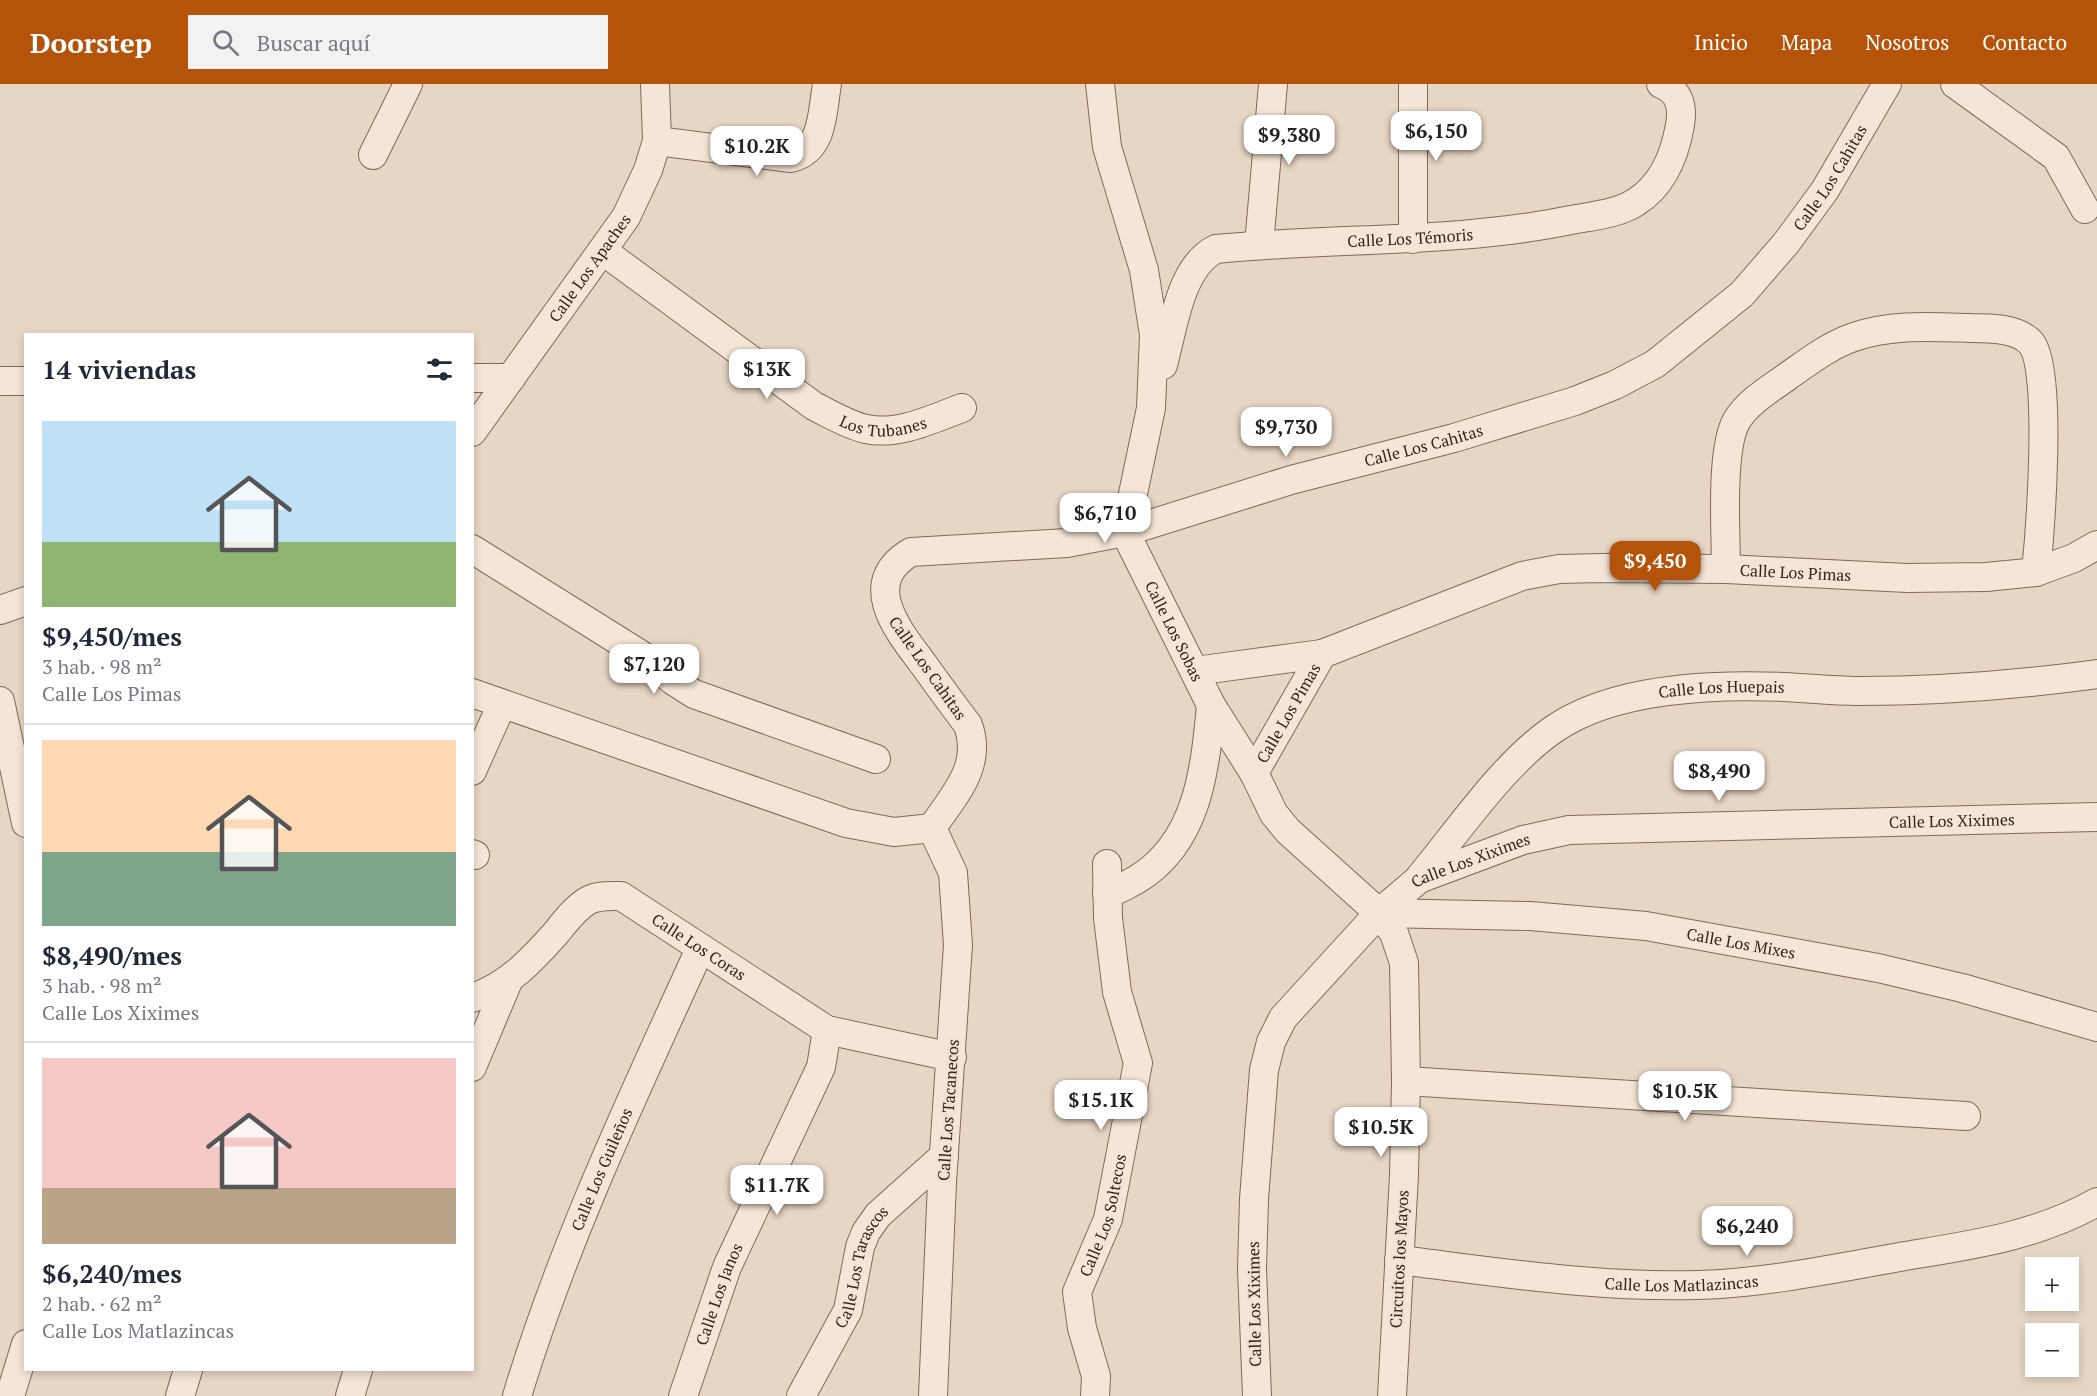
<!DOCTYPE html>
<html lang="es">
<meta charset="utf-8">
<style>
:root{--surface:#fff;--page:#f2f2f3;--text:#1f2937;--muted:#747a83;--line:#e0e1e3;--accent:#b45309}
body{margin:0;font-family:"PT Serif",serif;background:var(--page);color:var(--text);height:100vh;display:flex;flex-direction:column;font-size:22px;white-space:nowrap}
*{box-sizing:border-box;margin:0}
p{font-size:20px;color:var(--muted)}
.icon{flex:none;width:33px;height:33px;fill:none;stroke:currentColor;stroke-width:2;stroke-linecap:round;stroke-linejoin:round}
.map{position:relative;flex:1;overflow:hidden}
.panel{position:absolute;left:24px;top:249px;width:450px;height:1038px;display:flex;flex-direction:column;background:var(--surface);border-radius:0px;box-shadow:0 3px 9px #0003}
.panel>*{flex:none}
.tools{position:absolute;left:2025px;top:1173px;display:grid;gap:12px}
.tools a{display:grid;place-items:center;width:54px;height:54px;border-radius:0px;background:var(--surface);box-shadow:0 3px 9px #0003;font-size:30px}
.price{position:absolute;translate:-50% -51px;padding:0 14px;border-radius:12px;background:#fff;color:#222;font-size:20px;line-height:39px;filter:drop-shadow(0 2px 3px #0008)}
.price::after{content:'';position:absolute;left:50%;top:36px;width:18px;height:14px;margin-left:-9px;background:inherit;clip-path:polygon(0 0,100% 0,50% 100%)}
.price.selected{background:var(--accent);color:#fff}
ul{padding:0;list-style:none}
li{display:grid;align-content:center;gap:12px;height:318px;padding:0 18px}
li+li{border-top:2px solid var(--line)}
li span{display:grid;place-items:center;height:186px;border-radius:0px;color:#555}
li>.icon{margin-inline-start:auto}
span .icon{width:108px;height:108px;fill:#fffc;stroke-width:1}
li b{font-size:26px}
h2{display:flex;justify-content:space-between;align-items:center;height:72px;padding:0 18px;font-size:26px}
header{display:flex;align-items:center;gap:36px;box-sizing:border-box;height:84px;padding:0 30px;background:var(--accent);color:#fff}
header strong{font-size:28px}
nav{display:flex;gap:33px;margin-inline-start:auto;font-size:21px}
.search{width:420px;height:54px;background:var(--page);display:flex;align-items:center;gap:15px;box-sizing:border-box;padding:0 21px;border-radius:0px;color:var(--muted);font-size:22px}
.map>svg:first-child{display:block}
.lines{fill:none;stroke-linecap:round;stroke-linejoin:round}
.minor-casing{stroke:#80695c;stroke-width:30}
.minor{stroke:#f4e5d6;stroke-width:28}
.labels{text-anchor:middle;dominant-baseline:central;stroke-width:5;stroke-linejoin:round;paint-order:stroke}
.street-label{font-size:16px;fill:#32241f;stroke:#f0e2d2}
</style>
<header>
<strong>Doorstep</strong>
<div class="search"><svg class="icon" aria-label="search" viewBox="0 0 24 24"><circle cx="10" cy="10" r="6"/><path d="M15 15l6 6"/></svg>Buscar aquí</div>
<nav><a>Inicio</a><a>Mapa</a><a>Nosotros</a><a>Contacto</a></nav>
</header>
<div class="map">
<svg width="2097" height="1312" viewBox="0 0 2097 1312">
<rect width="100%" height="100%" fill="#e8d6c4"/>
<g class="lines">
<defs>
<g id="minor">
<path id="s1" d="M1100,0L1107,63L1144,186L1154,251L1151,324L1125,448L1211,621L1254,689L1274,730L1288,747L1379,829L1394,849L1404,879L1406,997L1404,1091L1392,1312"/>
<path d="M1413,0V155"/>
<path d="M1955,0L2056,73L2085,125"/>
<path d="M657,57L791,74C824,66 822,28 827,0"/>
<path d="M373,71L408,0"/>
<path d="M1259,161L1273,0"/>
<path id="s2" d="M603,167L814,322C830,330 848,341 866,345C898,352 932,335 962,324"/>
<path id="s3" d="M1163,281C1173,245 1180,182 1216,165C1334,153 1454,160 1571,136C1592,132 1618,130 1636,118C1663,101 1675,70 1680,41C1683,23 1680,7 1661,0"/>
<path d="M472,294H511"/>
<path d="M0,297H26"/>
<path id="s4" d="M472,348L626,133L648,86L657,57L655,0"/>
<path d="M472,465L651,577L672,596L694,610L876,675"/>
<path d="M1726,485C1726,450 1720,364 1737,336C1749,317 1770,305 1788,292C1808,278 1830,261 1854,253C1892,240 1932,243 1971,244C1989,244 2018,244 2031,259C2053,285 2040,449 2036,488"/>
<path d="M0,526L26,517"/>
<path d="M1195,587L1322,570"/>
<path id="s5" d="M472,609L846,739L894,748L932,744C954,711 983,682 968,641C953,621 938,601 924,581C899,548 858,499 911,468L1067,459L1125,448L1291,396L1454,354L1575,317L1615,301L1655,280L1742,210L1787,158L1825,106L1887,0"/>
<path d="M0,617L26,739"/>
<path d="M472,687L502,620"/>
<path id="s6" d="M1254,689L1322,570L1522,492L1559,485L1602,484L1726,485L1907,494L1986,493L2036,488L2074,474L2097,461"/>
<path d="M932,744L953,789L958,861L942,1098L933,1312"/>
<path d="M472,770L475,771"/>
<path id="s7" d="M1420,793C1459,746 1504,679 1554,645C1614,604 1713,600 1784,603C1808,604 1832,607 1857,607C1937,607 2017,601 2097,590"/>
<path d="M1107,809C1118,807 1126,801 1136,796C1198,759 1205,686 1211,621"/>
<path id="s8" d="M1379,829L1530,832L1646,842L1878,884L1962,904L2097,943"/>
<path id="s9" d="M472,914C508,902 532,876 556,849C565,838 576,823 589,816C599,811 610,812 621,812L827,946L952,973"/>
<path d="M472,983L509,895"/>
<path d="M1406,997L1966,1032"/>
<path id="s10" d="M1399,1176C1498,1188 1598,1204 1698,1201C1768,1199 1837,1184 1905,1172C1972,1161 2037,1152 2097,1118"/>
<path d="M10,1312L26,1260"/>
<path d="M180,1312L188,1286"/>
<path d="M350,1312L358,1286"/>
<path id="s11" d="M517,1312C564,1157 633,1012 700,865"/>
<path id="s12" d="M683,1312L727,1183L821,983L827,946"/>
<path id="s13" d="M801,1312L848,1226L860,1163L866,1148L878,1131L944,1072"/>
<path id="s14" d="M1095,1312L1096,1292L1082,1244L1077,1208L1108,1135L1138,979L1117,908L1108,834L1107,780"/>
<path id="s15" d="M1257,1312L1252,1185L1254,1115L1264,986L1271,958L1283,934L1379,829L1419,795L1523,756L1569,746L2097,733"/>
</g>
</defs>
<use href="#minor" class="minor-casing"/>
<use href="#minor" class="minor"/>
</g>
<g class="labels">
<g class="street-label">
<text stroke="none"><textPath href="#s5" startOffset="1836">Calle Los Cahitas</textPath></text>
<text stroke="none"><textPath href="#s3" startOffset="326">Calle Los Témoris</textPath></text>
<text stroke="none"><textPath href="#s4" startOffset="202">Calle Los Apaches</textPath></text>
<text stroke="none"><textPath href="#s2" startOffset="336">Los Tubanes</textPath></text>
<text stroke="none"><textPath href="#s5" startOffset="1332">Calle Los Cahitas</textPath></text>
<text stroke="none"><textPath href="#s6" startOffset="626">Calle Los Pimas</textPath></text>
<text stroke="none"><textPath href="#s1" startOffset="568">Calle Los Sobas</textPath></text>
<text transform="translate(928 584) rotate(55)">Calle Los Cahitas</text>
<text stroke="none"><textPath href="#s7" startOffset="375">Calle Los Huepais</textPath></text>
<text stroke="none"><textPath href="#s6" startOffset="69">Calle Los Pimas</textPath></text>
<text stroke="none"><textPath href="#s15" startOffset="1118">Calle Los Xiximes</textPath></text>
<text stroke="none"><textPath href="#s15" startOffset="632">Calle Los Xiximes</textPath></text>
<text stroke="none"><textPath href="#s8" startOffset="364">Calle Los Mixes</textPath></text>
<text stroke="none"><textPath href="#s9" startOffset="280">Calle Los Coras</textPath></text>
<text transform="translate(948 1026) rotate(-86)">Calle Los Tacanecos</text>
<text stroke="none"><textPath href="#s11" startOffset="242">Calle Los Guileños</textPath></text>
<text stroke="none"><textPath href="#s14" startOffset="188">Calle Los Soltecos</textPath></text>
<text transform="translate(1399 1175) rotate(-87)">Circuitos los Mayos</text>
<text stroke="none"><textPath href="#s13" startOffset="144">Calle Los Tarascos</textPath></text>
<text stroke="none"><textPath href="#s10" startOffset="284">Calle Los Matlazincas</textPath></text>
<text stroke="none"><textPath href="#s12" startOffset="108">Calle Los Janos</textPath></text>
<text transform="translate(1254 1220) rotate(-91)">Calle Los Xiximes</text>
</g>
</g>
</svg>
<div class="tools">
<a>+</a>
<a>−</a>
</div>
<b class="price" style="left:1436px;top:78px">$6,150</b>
<b class="price" style="left:1289px;top:82px">$9,380</b>
<b class="price" style="left:757px;top:93px">$10.2K</b>
<b class="price" style="left:767px;top:316px">$13K</b>
<b class="price" style="left:1286px;top:374px">$9,730</b>
<b class="price" style="left:1105px;top:460px">$6,710</b>
<b class="price selected" style="left:1655px;top:508px">$9,450</b>
<b class="price" style="left:654px;top:611px">$7,120</b>
<b class="price" style="left:1719px;top:718px">$8,490</b>
<b class="price" style="left:1685px;top:1038px">$10.5K</b>
<b class="price" style="left:1101px;top:1047px">$15.1K</b>
<b class="price" style="left:1381px;top:1074px">$10.5K</b>
<b class="price" style="left:777px;top:1132px">$11.7K</b>
<b class="price" style="left:1747px;top:1173px">$6,240</b>
<section class="panel">
<h2>14 viviendas<svg class="icon" aria-label="filters" viewBox="0 0 24 24"><path d="M4 7h16M4 17h16"/><circle cx="9" cy="7" r="2"/><circle cx="15" cy="17" r="2"/></svg></h2>
<ul>
<li><span style="background:linear-gradient(#bfe0f5 65%,#8fb573 0)"><svg class="icon" aria-label="home" viewBox="0 0 24 24"><path d="M3 11l9-7 9 7M6 9v11h12V9"/></svg></span><div><b>$9,450/mes</b><p>3 hab. · 98 m²</p><p>Calle Los Pimas</p></div></li>
<li><span style="background:linear-gradient(#ffd9b3 60%,#7fa58c 0)"><svg class="icon" aria-label="home" viewBox="0 0 24 24"><path d="M3 11l9-7 9 7M6 9v11h12V9"/></svg></span><div><b>$8,490/mes</b><p>3 hab. · 98 m²</p><p>Calle Los Xiximes</p></div></li>
<li><span style="background:linear-gradient(#f6c9c9 70%,#b9a48a 0)"><svg class="icon" aria-label="home" viewBox="0 0 24 24"><path d="M3 11l9-7 9 7M6 9v11h12V9"/></svg></span><div><b>$6,240/mes</b><p>2 hab. · 62 m²</p><p>Calle Los Matlazincas</p></div></li>
</ul>
</section>
</div>
